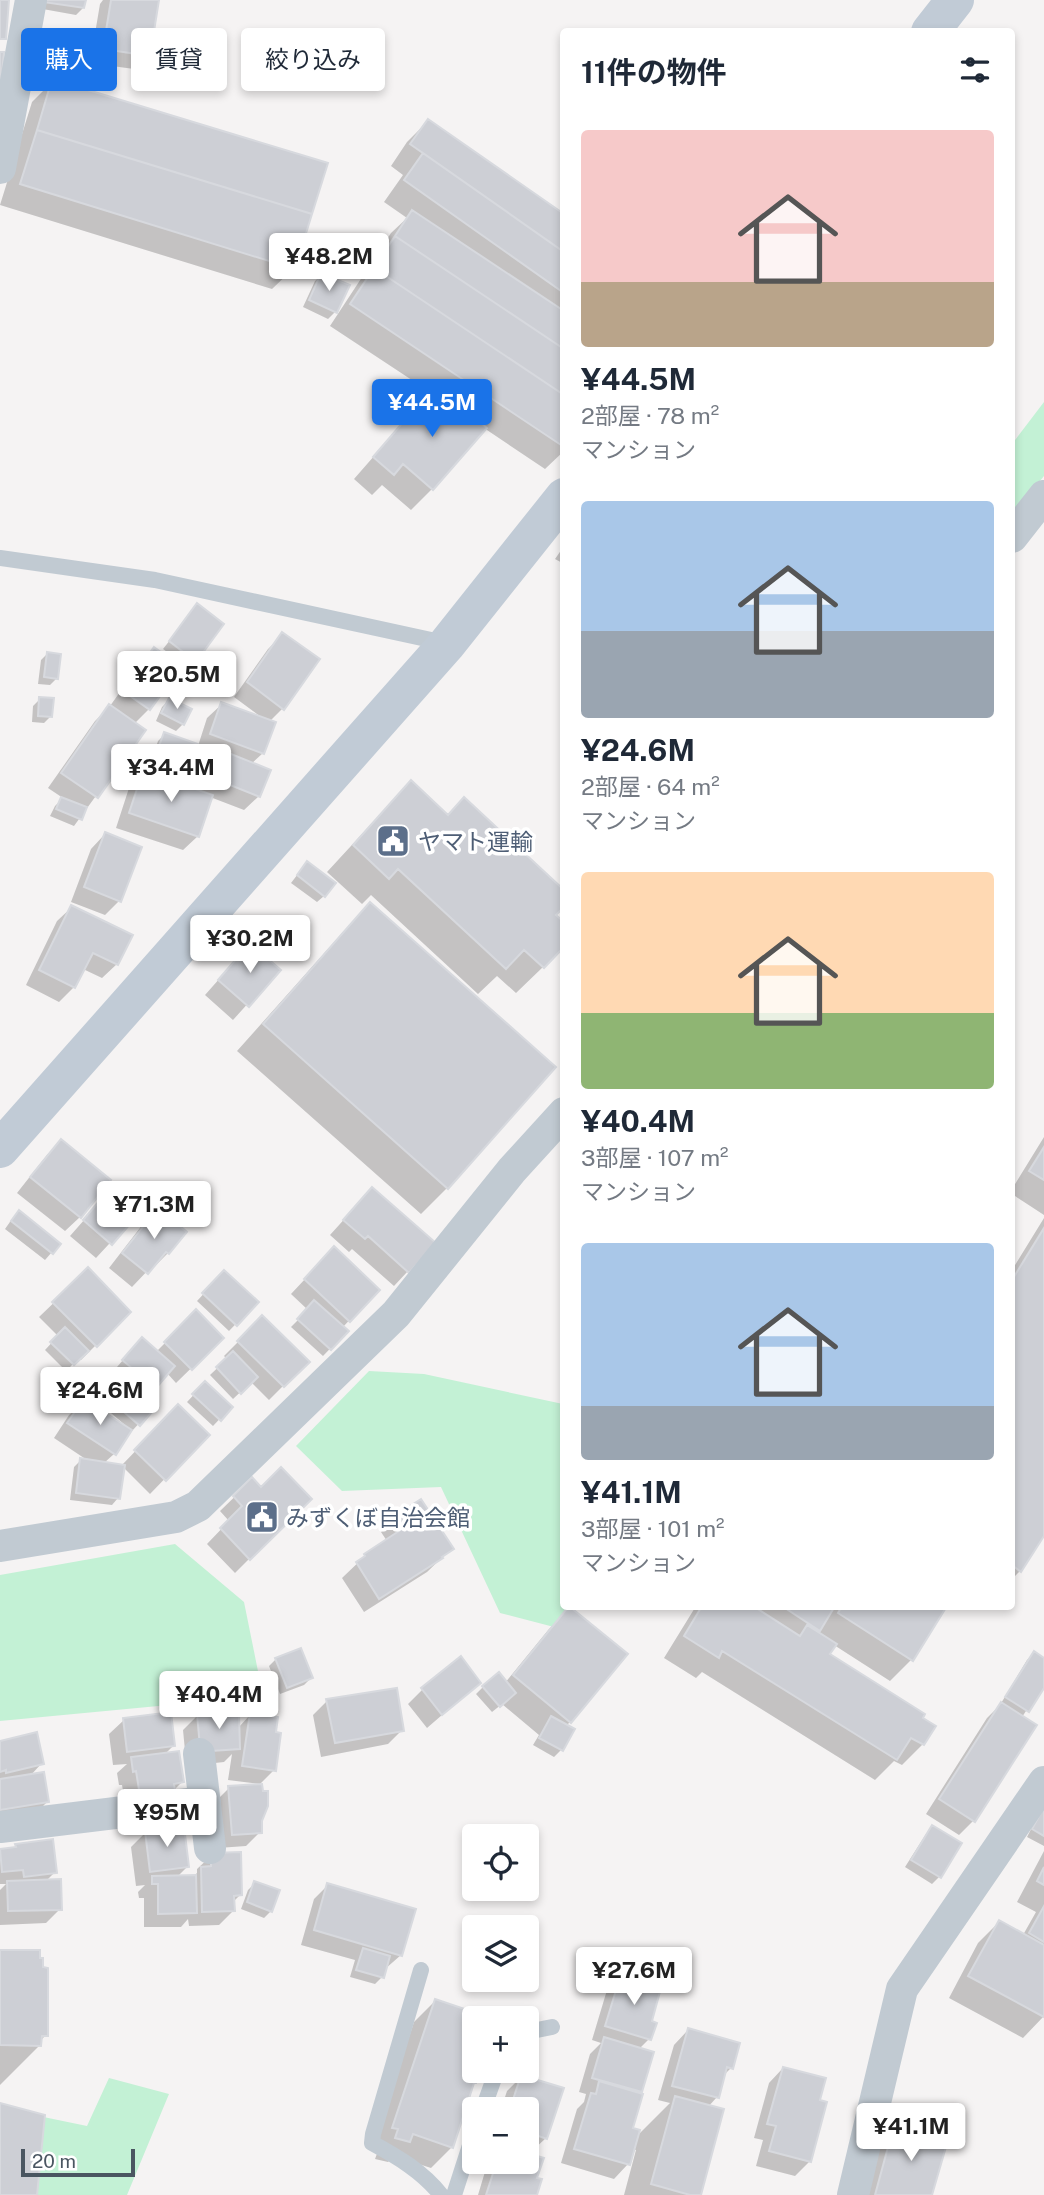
<!DOCTYPE html>
<html lang="ja">
<meta charset="utf-8">
<style>
:root{--surface:#fff;--page:#f2f2f3;--text:#1f2937;--muted:#747a83;--accent:#1a73e8}
body{margin:0;font-family:"Public Sans","Noto Sans JP",sans-serif;background:var(--page);color:var(--text);height:100vh;display:flex;flex-direction:column;font-size:26px;white-space:nowrap}
*{box-sizing:border-box;margin:0}
p{font-size:23px;color:var(--muted)}
.icon{flex:none;width:38px;height:38px;fill:none;stroke:currentColor;stroke-width:2;stroke-linecap:round;stroke-linejoin:round}
.map{position:relative;flex:1;overflow:hidden}
.panel{position:absolute;left:560px;top:28px;width:455px;height:1582px;display:flex;flex-direction:column;background:var(--surface);border-radius:7px;box-shadow:0 4px 10px #0003}
.panel>*{flex:none}
.top-card{position:absolute;left:21px;top:28px;width:434px;height:63px;display:flex;gap:14px}
.buttons{position:absolute;left:462px;top:1824px;display:grid;gap:14px}
.buttons a{display:grid;place-items:center;width:77px;height:77px;border-radius:7px;background:var(--surface);box-shadow:0 4px 10px #0003;font-size:35px}
.scale{position:absolute;left:21px;bottom:18px;width:114px;box-sizing:border-box;padding-left:7px;border:4px solid #4a5661;border-top:0;font-size:19px;line-height:24px;white-space:nowrap;color:#4a5661;-webkit-text-stroke:5px #fff;paint-order:stroke}
.price{position:absolute;translate:-50% -60px;padding:0 16px;border-radius:7px;background:#fff;color:#222;font-size:23px;line-height:46px;filter:drop-shadow(0 2px 4px #0008)}
.price::after{content:'';position:absolute;left:50%;top:42px;width:21px;height:16px;margin-left:-10px;background:inherit;clip-path:polygon(0 0,100% 0,50% 100%)}
.price.on{background:var(--accent);color:#fff}
ul{padding:0;list-style:none}
li{display:grid;align-content:center;gap:14px;height:371px;padding:0 21px}
li span{display:grid;place-items:center;height:217px;border-radius:7px;color:#555}
li>.icon{margin-inline-start:auto}
span .icon{width:126px;height:126px;fill:#fffc;stroke-width:1}
li b{font-size:30px}
h2{display:flex;justify-content:space-between;align-items:center;height:84px;padding:0 21px;font-size:30px}
.pill{padding:0 24px;border-radius:7px;background:var(--surface);box-shadow:0 4px 10px #0003;font-size:24px;line-height:63px}
.pill.on{background:var(--accent);color:#fff}
.map>svg:first-child{display:block}
.green{fill:#c3f1d5}
.shadow{fill:#0003}
.building{fill:#cdcfd5;stroke:#d7d9de;stroke-width:2}
.lines{fill:none;stroke-linecap:round;stroke-linejoin:round}
.lane{stroke:#c1cad2;stroke-width:16}
.street{stroke:#c1cad2;stroke-width:32}
.secondary{stroke:#c1cbd6;stroke-width:38}
.labels{text-anchor:middle;dominant-baseline:central;stroke-width:7;stroke-linejoin:round;paint-order:stroke}
.service-label{font-size:23px;fill:#4e5e75;stroke:#fff;text-anchor:start}
</style>
<div class="map">
<svg width="1044" height="2195" viewBox="0 0 1044 2195">
<rect width="100%" height="100%" fill="#f5f3f3"/>
<path class="green" d="M1044,402V476L1012,515V444Z
M369,1371L424,1374L563,1404L564,1606L577,1607L554,1627L500,1613L441,1487L342,1491L296,1446Z
M175,1544L244,1602L263,1696L0,1721V1575Z
M109,2078L169,2094L127,2195H0V2108L87,2126Z"/>
<path class="shadow" d="M38,0H84L83,8L76,15L37,8Z
M103,0H157L148,55L134,69L90,63L100,4Z
M53,81L294,268L272,289L0,205L32,102Z
M428,121L564,216V451L545,469L484,428L432,489L411,510L382,485L372,495L354,479L430,392L330,326L391,233L407,218L384,202L403,175L391,166L407,142Z
M322,275L335,312L328,319L303,307L315,281Z
M564,546V564L555,559Z
M197,606L194,660L188,667L163,649Z
M283,634V708L270,721L263,753L251,764L259,796L244,810L210,797L198,836L183,850L116,828L129,788L143,773L192,790L202,765L213,754L195,747L185,774L178,781L148,770L158,741L165,734L198,746L207,718L222,704L261,717L234,697L268,649Z
M154,650L149,709L134,724L144,730L74,826L50,816L55,806L63,798L48,788L95,721L110,706L140,664Z
M47,654L57,678L50,685L38,684L41,660Z
M40,699L51,716L44,723L32,722L33,706Z
M169,700L183,724L176,731L156,721L162,707Z
M385,809L554,915L543,967L516,993L497,976L478,994L371,895L362,904L327,872Z
M105,834L119,901L105,915L71,902L91,849Z
M301,870L324,896L317,902L291,883Z
M370,904L447,1188L421,1214L237,1051L344,931Z
M72,907L117,964L102,978L83,969L74,987L59,1002L26,985L57,921Z
M236,960L278,970L233,1020L205,995Z
M1044,1137V1215L1012,1194V1189Z
M61,1141L109,1180L80,1217L65,1231L17,1193L47,1155Z
M114,1186L122,1206L134,1217L96,1258L70,1236Z
M358,1204L408,1271L394,1286L352,1249L349,1252L330,1235Z
M158,1210L168,1253L154,1267L152,1266L132,1287L109,1268L143,1224Z
M1044,1218V1532L1020,1571L1012,1579V1270Z
M12,1219L59,1244L45,1260L5,1229Z
M320,1263L378,1290L342,1328L346,1332L323,1356L291,1327L308,1310L291,1294Z
M88,1270L129,1312L81,1360L79,1358L66,1371L45,1350L58,1336L39,1317Z
M224,1272L256,1303L229,1331L197,1301Z
M196,1312L222,1338L176,1383L167,1373L148,1394L117,1367L135,1346L156,1352Z
M262,1318L307,1362L269,1400L251,1382L233,1399L210,1375L227,1359L224,1356Z
M205,1383L231,1407L213,1426L187,1402Z
M121,1388L155,1406L132,1431L130,1430L114,1454L104,1463L121,1466L178,1407L207,1435L150,1494L123,1467L118,1498L112,1505L70,1500L74,1467L81,1460L90,1462L54,1438L69,1415L84,1401L123,1427L125,1425L104,1407Z
M252,1480L261,1490L309,1499L235,1573L207,1544L229,1521L220,1511Z
M395,1518L451,1549L427,1572L364,1612L342,1578L365,1556L387,1541L381,1532Z
M696,1606H945L911,1660L890,1681L834,1645L828,1655L921,1718L923,1744L902,1765L894,1761L875,1780L702,1672L696,1678L664,1658Z
M570,1608V1722L566,1726L561,1750L554,1757L533,1745L539,1735L502,1704L492,1712L476,1694L483,1687L505,1683L549,1629Z
M1034,1653L1044,1660V1684L1022,1717L1035,1725L973,1821L959,1835L926,1814L987,1718L1000,1705L1027,1660Z
M276,1659L311,1678L304,1685L280,1694L269,1666Z
M479,1683L427,1728L408,1704L422,1690Z
M327,1701L402,1730L388,1744L321,1757L313,1715Z
M207,1712L238,1728L250,1715L274,1770L260,1784V1832L246,1846L218,1848L214,1803L229,1788L260,1784L228,1780L232,1754L224,1762L197,1765L186,1761L183,1730L197,1716L204,1715Z
M124,1720L174,1745L164,1755L182,1782L159,1805L126,1809L122,1785H119L117,1773L127,1764L113,1765L109,1734Z
M0,1743L42,1763L30,1776L47,1802L33,1816L0,1821Z
M1044,1804V1846L1027,1837Z
M933,1827L960,1844L939,1877L932,1884L905,1867L926,1834Z
M146,1832L187,1867L177,1877L194,1876L197,1873V1869L212,1855L240,1895L233,1902V1911L219,1925L189,1926L188,1919L181,1927H144V1898H139L138,1892L145,1885L136,1886L131,1847Z
M16,1846L55,1872L46,1881L60,1909L46,1923L0,1925V1890L6,1884H0V1851L13,1849Z
M1044,1851V2016L1023,2038L949,1998L978,1943L999,1922L1023,1935L1036,1912L1017,1902Z
M255,1883L271,1911L264,1918L241,1909L248,1890Z
M328,1885L401,1955L385,1969L382,1977L375,1984L350,1977L355,1960L301,1945L314,1899Z
M485,1888H510L502,1898Z
M0,1952L46,2035L40,2041V2045L0,2085Z
M621,1976L649,2022V2039L639,2049L652,2053L631,2129L636,2137L670,2103L658,2100L674,2045L688,2030L731,2068L723,2076L717,2097L708,2107L699,2195H624L636,2150L632,2149L628,2164L614,2179L561,2163L577,2109L584,2102L586,2094L579,2092L590,2054L601,2043L592,2040L607,1990Z
M435,2001L474,2018L475,2082L472,2085L452,2147L431,2168L394,2156L388,2162L375,2159L378,2151L372,2149L414,2022Z
M783,2068L818,2101L825,2103L809,2162L795,2176L756,2166L763,2140L754,2138L769,2083Z
M521,2077L546,2138L531,2152L527,2151V2109H501L507,2091Z
M895,2127L930,2195H851L860,2162Z
M527,2155L541,2159L535,2179V2195H478L487,2165L492,2161H527Z"/>
<path class="building" d="M0,0H9L6,39H0Z
M43,0H86L84,8L43,2Z
M111,0H159L150,56L103,49Z
M0,52H4L0,94Z
M52,79L328,163L312,214L37,130Z
M428,119L564,214V252L410,144Z
M37,130L312,214L295,269L20,184Z
M423,153L564,252V293L404,180Z
M412,210L564,311V349L395,236Z
M395,236L564,349V395L374,268Z
M374,268L564,395V447L350,304Z
M321,273L350,285L337,313L309,300Z
M436,384L487,428L433,490L403,464L394,475L373,457Z
M197,603L224,624L196,662L169,641Z
M282,632L320,659L284,710L247,682Z
M154,647L181,667L150,710L123,691Z
M47,652L61,654L58,679L44,677Z
M39,697L54,698L52,717L38,716Z
M169,698L192,709L184,725L161,713Z
M221,702L276,722L264,754L210,734Z
M109,704L146,730L98,798L61,773Z
M164,732L198,744L186,775L153,763Z
M216,748L271,770L260,797L205,775Z
M143,771L213,795L199,837L129,813Z
M411,780L448,815L464,797L564,890V907L556,915L564,922V947L544,968L524,950L506,969L398,869L389,879L353,845Z
M61,797L87,807L82,820L56,809Z
M105,832L142,847L121,902L84,887Z
M307,861L336,883L325,897L297,875Z
M370,902L556,1067L448,1189L263,1024Z
M71,905L133,935L118,965L93,953L75,988L39,970Z
M250,943L281,970L249,1007L218,980Z
M61,1139L111,1180L81,1218L30,1177Z
M1044,1147V1180L1029,1171Z
M114,1184L131,1198L124,1206L136,1217L112,1245L83,1220Z
M372,1187L436,1243L409,1273L368,1236L365,1239L343,1220Z
M158,1208L187,1232L169,1254L166,1252L148,1274L122,1253Z
M19,1210L61,1244L53,1254L11,1221Z
M1044,1228V1536L1021,1572L1012,1565V1280Z
M334,1246L380,1290L350,1322L304,1279Z
M88,1267L131,1312L97,1347L52,1302Z
M224,1270L259,1302L237,1326L202,1293Z
M314,1300L349,1331L331,1350L297,1319Z
M196,1309L224,1338L192,1370L164,1342Z
M262,1315L310,1362L284,1387L237,1341Z
M65,1327L89,1351L74,1365L50,1342Z
M142,1337L175,1366L156,1388L122,1360Z
M233,1351L258,1377L241,1394L216,1367Z
M127,1378L158,1405L140,1426L109,1399Z
M205,1381L233,1407L221,1421L192,1394Z
M84,1399L132,1430L116,1455L67,1423Z
M178,1404L210,1435L166,1481L134,1450Z
M80,1458L125,1465L120,1499L76,1493Z
M281,1467L312,1499L250,1560L220,1528L242,1506L233,1496L252,1477L261,1487Z
M421,1499L454,1549L442,1557L443,1558L379,1599L356,1562L365,1556L364,1554L402,1529L394,1516Z
M569,1606L628,1654L571,1723L513,1675Z
M702,1606H753L800,1636L807,1625L837,1644L830,1654L925,1714L923,1718L936,1726L924,1745L911,1738L897,1760L722,1651L719,1658L684,1636Z
M782,1606H835L820,1631Z
M842,1606H947L913,1661L838,1613Z
M301,1648L313,1678L287,1688L275,1658Z
M1034,1651L1044,1658V1688L1029,1712L1005,1697Z
M461,1656L481,1683L442,1715L421,1688Z
M499,1672L516,1693L500,1707L482,1686Z
M397,1688L404,1731L335,1743L326,1699Z
M1001,1702L1037,1725L975,1822L939,1799Z
M220,1708L221,1715L239,1713L240,1749L211,1751L200,1747L197,1714L207,1713L206,1710Z
M171,1712L175,1746L127,1752L123,1718Z
M250,1713L278,1717L276,1732L281,1733L276,1771L242,1766Z
M551,1716L575,1729L563,1751L539,1738Z
M37,1732L44,1764L6,1773V1770L0,1772V1741Z
M179,1751L184,1782L174,1784L175,1791L140,1796L136,1771L133,1772L131,1757Z
M44,1772L49,1802L0,1810V1779Z
M262,1784L263,1791H268V1806L262,1821V1833L232,1835L228,1786Z
M1044,1807V1836L1032,1829Z
M932,1825L962,1843L941,1878L911,1860Z
M184,1826L189,1867L150,1872L145,1831Z
M53,1839L57,1873L24,1877L23,1870L2,1872L0,1849L16,1847L15,1844Z
M241,1852L242,1895L234,1896L235,1911L202,1912L201,1867L211,1866V1853Z
M527,1855L532,1857L527,1873Z
M1044,1867V1885L1037,1881Z
M196,1875L197,1913L158,1914V1884H152V1876Z
M61,1879L62,1910L8,1911L7,1881Z
M254,1881L280,1890L272,1912L247,1902Z
M327,1883L416,1909L402,1956L314,1930Z
M1044,1906V1942L1029,1933Z
M999,1920L1044,1945V2017L968,1976Z
M363,1948L390,1956L384,1978L356,1970Z
M0,1950H40V1958H43V1967L48,1968V2036H42L41,2046L0,2045Z
M621,1974L659,1985L658,1987L661,1988L652,2021L657,2023L651,2040L605,2026Z
M435,1999L491,2018H474V2070H480L476,2083H474L453,2148L413,2134L410,2142L395,2138L398,2129L392,2128Z
M688,2028L740,2043L733,2069L727,2067L719,2098L672,2086Z
M604,2037L654,2052L642,2092L592,2078Z
M783,2067L826,2078L820,2100L827,2102L811,2162L769,2151L776,2126L767,2124Z
M521,2075L564,2088L547,2139L527,2132V2109H510Z
M599,2081L643,2094L633,2128L640,2130L630,2165L574,2149L591,2093L596,2094Z
M675,2096L724,2109L701,2195H690L651,2184Z
M0,2103L45,2115L37,2195H0Z
M894,2125L948,2140L932,2195H875Z
M527,2153L544,2158L537,2178L542,2179L537,2195H486L497,2161H527Z"/>
<g class="lines">
<path class="lane" d="M0,558L155,580L445,643
M421,1970L373,2134L372,2143C398,2157 423,2172 441,2195
M527,2032L552,2027
M483,2109L497,2070
M454,2195L474,2133"/>
<path class="street" d="M0,168L31,0
M1012,537L1044,496
M0,1546L176,1517L198,1506L396,1314L512,1170L564,1113
M199,1754L210,1848
M0,1827L205,1802
M853,2195L902,1989L1044,1782"/>
<path class="secondary" d="M930,32L955,0
M0,1149L447,644L564,497"/>
</g>
<defs>
<symbol id="civic-square" viewBox="-11 -11 22 22"><rect x="-9" y="-9" width="18" height="18" rx="4" fill="#5c6f8a" stroke="#fff"/><path d="M-.6-6.5H3V-4.5H.6V-3L4-1V1h2V6H-6V1h2V-1L-.6-3ZM-1.2 2.5V6h2.4V2.5Z" fill="#fff"/></symbol>
</defs>
<g fill-rule="evenodd">
<use href="#civic-square" x="374" y="822" width="38" height="38"/>
<use href="#civic-square" x="243" y="1498" width="38" height="38"/>
</g>
<g class="labels">
<g class="service-label">
<text x="418" y="841">ヤマト運輸</text>
<text x="286" y="1517">みずくぼ自治会館</text>
</g>
</g>
</svg>
<div class="buttons">
<a><svg class="icon" aria-label="locate" viewBox="0 0 24 24"><circle cx="12" cy="12" r="6"/><path d="M12 2v4M12 18v4M2 12h4M18 12h4"/></svg></a>
<a><svg class="icon" aria-label="layers" viewBox="0 0 24 24"><path d="M12 4l9 5-9 5-9-5zM3 14l9 5 9-5"/></svg></a>
<a>+</a>
<a>−</a>
</div>
<div class="scale">20 m</div>
<b class="price" style="left:329px;top:293px">¥48.2M</b>
<b class="price on" style="left:432px;top:439px">¥44.5M</b>
<b class="price" style="left:177px;top:711px">¥20.5M</b>
<b class="price" style="left:171px;top:804px">¥34.4M</b>
<b class="price" style="left:250px;top:975px">¥30.2M</b>
<b class="price" style="left:154px;top:1241px">¥71.3M</b>
<b class="price" style="left:100px;top:1427px">¥24.6M</b>
<b class="price" style="left:219px;top:1731px">¥40.4M</b>
<b class="price" style="left:167px;top:1849px">¥95M</b>
<b class="price" style="left:634px;top:2007px">¥27.6M</b>
<b class="price" style="left:911px;top:2163px">¥41.1M</b>
<div class="top-card">
<a class="pill on">購入</a>
<a class="pill">賃貸</a>
<a class="pill">絞り込み</a>
</div>
<section class="panel">
<h2>11件の物件<svg class="icon" aria-label="filters" viewBox="0 0 24 24"><path d="M4 7h16M4 17h16"/><circle cx="9" cy="7" r="2"/><circle cx="15" cy="17" r="2"/></svg></h2>
<ul>
<li><span style="background:linear-gradient(#f6c9c9 70%,#b9a48a 0)"><svg class="icon" aria-label="home" viewBox="0 0 24 24"><path d="M3 11l9-7 9 7M6 9v11h12V9"/></svg></span><div><b>¥44.5M</b><p>2部屋 · 78 m²</p><p>マンション</p></div></li>
<li><span style="background:linear-gradient(#a9c7e8 60%,#9aa5b1 0)"><svg class="icon" aria-label="home" viewBox="0 0 24 24"><path d="M3 11l9-7 9 7M6 9v11h12V9"/></svg></span><div><b>¥24.6M</b><p>2部屋 · 64 m²</p><p>マンション</p></div></li>
<li><span style="background:linear-gradient(#ffd9b3 65%,#8fb573 0)"><svg class="icon" aria-label="home" viewBox="0 0 24 24"><path d="M3 11l9-7 9 7M6 9v11h12V9"/></svg></span><div><b>¥40.4M</b><p>3部屋 · 107 m²</p><p>マンション</p></div></li>
<li><span style="background:linear-gradient(#a9c7e8 75%,#9aa5b1 0)"><svg class="icon" aria-label="home" viewBox="0 0 24 24"><path d="M3 11l9-7 9 7M6 9v11h12V9"/></svg></span><div><b>¥41.1M</b><p>3部屋 · 101 m²</p><p>マンション</p></div></li>
</ul>
</section>
</div>
